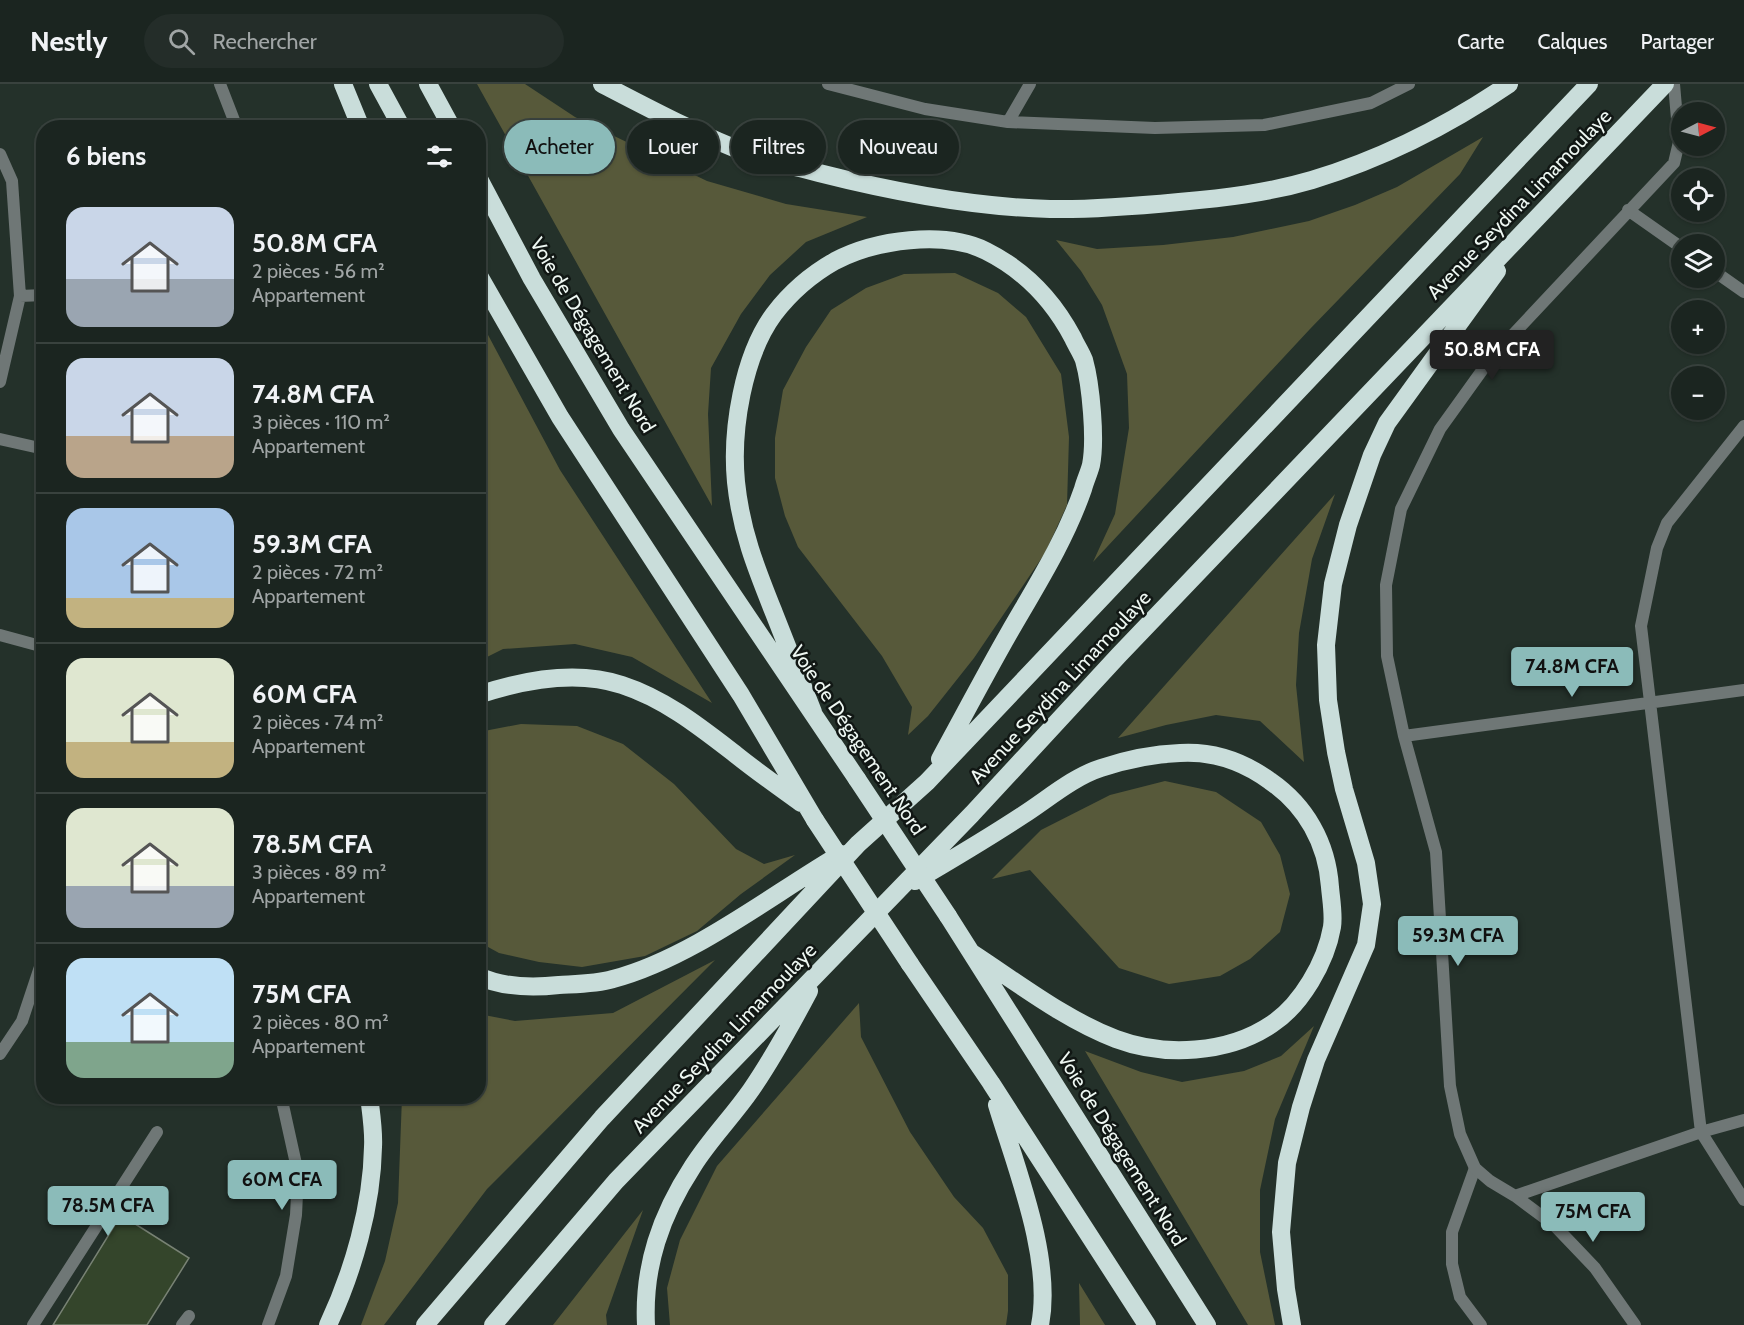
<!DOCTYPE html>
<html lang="fr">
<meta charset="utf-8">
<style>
:root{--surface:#1b2520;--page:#242d29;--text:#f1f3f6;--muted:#a0a5a5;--line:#39423e;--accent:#8bbbb9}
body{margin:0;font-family:Cabin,sans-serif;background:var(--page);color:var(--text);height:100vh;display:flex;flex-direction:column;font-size:22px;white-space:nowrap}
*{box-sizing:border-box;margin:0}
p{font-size:20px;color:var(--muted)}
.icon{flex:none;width:33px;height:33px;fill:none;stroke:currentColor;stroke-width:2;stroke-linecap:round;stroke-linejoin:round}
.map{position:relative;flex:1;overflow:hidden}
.side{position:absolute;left:36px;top:36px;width:450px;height:984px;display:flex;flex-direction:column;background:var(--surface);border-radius:24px;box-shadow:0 2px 4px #0004,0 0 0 2px var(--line)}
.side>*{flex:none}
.guide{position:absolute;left:504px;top:36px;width:570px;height:54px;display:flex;gap:12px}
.needle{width:39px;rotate:84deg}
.fabs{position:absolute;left:1671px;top:18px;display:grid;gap:12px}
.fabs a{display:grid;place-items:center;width:54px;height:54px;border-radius:50%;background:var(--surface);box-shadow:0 2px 4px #0004,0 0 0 2px var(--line);font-size:30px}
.price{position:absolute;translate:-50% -51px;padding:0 14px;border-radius:6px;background:var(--accent);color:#111;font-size:20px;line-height:39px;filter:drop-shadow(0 2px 3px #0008)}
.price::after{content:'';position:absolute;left:50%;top:36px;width:18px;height:14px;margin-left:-9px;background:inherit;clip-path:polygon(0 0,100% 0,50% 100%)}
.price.current{background:#222;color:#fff}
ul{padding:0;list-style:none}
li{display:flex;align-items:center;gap:18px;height:150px;padding:0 30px}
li+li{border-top:2px solid var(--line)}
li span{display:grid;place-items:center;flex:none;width:168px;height:120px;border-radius:18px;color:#555}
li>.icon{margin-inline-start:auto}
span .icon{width:72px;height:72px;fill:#fffc;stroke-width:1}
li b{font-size:26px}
h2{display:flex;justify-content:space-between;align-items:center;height:72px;padding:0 30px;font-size:26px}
.chip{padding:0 21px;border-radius:27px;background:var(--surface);box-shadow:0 2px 4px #0004,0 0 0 2px var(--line);font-size:21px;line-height:54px}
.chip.current{background:var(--accent);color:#111}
header{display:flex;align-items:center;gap:36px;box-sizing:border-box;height:84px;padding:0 30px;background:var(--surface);border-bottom:2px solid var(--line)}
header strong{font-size:28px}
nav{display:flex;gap:33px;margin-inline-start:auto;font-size:21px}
.search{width:420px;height:54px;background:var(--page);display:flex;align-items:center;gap:15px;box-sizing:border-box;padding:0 21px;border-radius:33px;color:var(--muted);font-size:22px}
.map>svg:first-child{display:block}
.green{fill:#57593a}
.building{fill:#34452b;stroke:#788274;stroke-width:1.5}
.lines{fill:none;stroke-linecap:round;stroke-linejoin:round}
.lane{stroke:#6f7776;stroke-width:12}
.street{stroke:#6f7776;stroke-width:12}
.highway{stroke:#c9ddda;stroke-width:18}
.highway-bridge{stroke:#c9ddda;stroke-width:18}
.labels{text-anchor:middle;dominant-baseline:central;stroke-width:5;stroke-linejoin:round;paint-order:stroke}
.street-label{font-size:20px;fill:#eef7f2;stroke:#111714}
</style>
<header>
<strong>Nestly</strong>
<div class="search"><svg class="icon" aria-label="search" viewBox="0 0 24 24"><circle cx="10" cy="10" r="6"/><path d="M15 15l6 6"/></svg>Rechercher</div>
<nav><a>Carte</a><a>Calques</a><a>Partager</a></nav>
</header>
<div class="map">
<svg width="1744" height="1241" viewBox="0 0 1744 1241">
<rect width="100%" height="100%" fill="#24312a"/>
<path class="green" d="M477,0H525L575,33L707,97L786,120L867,133L806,158L770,191L741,230L711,284L708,330L712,422Z
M1483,53L1460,90L1310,245L1093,478L1115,430L1129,344L1127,290L1102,221L1081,187L1056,156L1097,165L1163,161L1233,153L1309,137L1355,121L1397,103Z
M955,189L998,209L1026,233L1061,290L1069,353L1067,421L1045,469L974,574L928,632L908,651L912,623L882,572L798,463L785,432L775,394V354L783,306L806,263L831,226L866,204L904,190Z
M479,234L560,386L712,619L632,573L575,560L503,565L479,577Z
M1335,410L1312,475L1299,549L1296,601L1304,678L1260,637L1216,631L1166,641L1118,654Z
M521,640L577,642L623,660L674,700L736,765L764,780L795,771L741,810L697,847L645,872L582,883L539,878L499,869L479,858V648Z
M1165,697L1216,708L1261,738L1280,771L1290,810L1280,848L1250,875L1220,892L1169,900L1119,884L1030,786L992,795L1041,746L1110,711Z
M715,876L487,1105L384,1241H361L385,1177L398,1119L402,1013L478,1012L479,930L515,937L613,929Z
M859,919L861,953L910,1048L954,1113L983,1144L1008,1191V1227L1006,1241H670L667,1204L680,1156L717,1082Z
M1314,942L1275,1035L1260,1106V1168L1275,1241H1248L1085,967L1141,988L1182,998L1244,987L1281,972Z
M643,1126L606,1231L607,1241H553Z
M1079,1199L1105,1241H1080Z"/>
<path class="building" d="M121,1131L189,1174L147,1241H53Z"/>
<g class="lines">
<path class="lane" d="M1475,1084L1452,1148V1180L1460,1213L1481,1241
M182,1241L189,1232"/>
<path class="street" d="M220,0L237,44
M828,0L925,25L1008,38L1155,44L1264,41L1371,19L1409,0
M1008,38L1030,0
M0,70L12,97L20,212L0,298
M1628,126L1682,164
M1714,187L1744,208
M20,212L44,211
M1744,342L1667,439L1657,464L1641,542L1701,1048L1744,1116
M0,355L44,365
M0,551L44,563
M1404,652L1744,606
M0,970L22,937L44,871
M1515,1112L1701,1048L1744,1036
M33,1241L157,1048
M268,1241L286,1192L296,1131L298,1089L281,1012
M1635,1241L1595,1184L1554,1141L1515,1112L1490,1097L1475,1084L1460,1050L1450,1002L1436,768L1404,652L1387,572L1386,501L1401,425L1440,345L1491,274L1674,79L1679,58L1674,0"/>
<path class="highway" d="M343,0L361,44
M378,0L402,44
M428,0L452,44
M602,0C652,26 701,52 754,72C775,79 797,83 819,89C894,108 972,123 1050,125C1093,126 1137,122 1179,118C1224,114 1268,109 1312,96C1381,75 1449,41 1509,0
M478,93L532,195L621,345L857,695
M478,190L560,333L741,611L815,736
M478,611C523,596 577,586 622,601C665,615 700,643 735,670C756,687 779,703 801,719
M813,628C800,595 787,562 774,529C756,484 741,447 736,398C731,346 743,272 774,230C790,209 812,190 835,177C875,156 944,146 986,167C1024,186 1053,216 1073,254C1076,261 1081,268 1084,276C1091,301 1096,356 1091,381C1089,389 1085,397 1083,405C1065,457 1036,502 1009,549C985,591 963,633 940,675
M915,797C951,776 988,754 1023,731C1048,715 1073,693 1101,684C1125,676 1155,670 1180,669C1213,667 1244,678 1270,697C1306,722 1327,759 1330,803C1331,815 1334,831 1332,843C1326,878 1301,921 1272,940C1228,970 1164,973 1116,955C1064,935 1018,899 972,869
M948,832L1207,1241
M910,880L991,999L1147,1241
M478,892C504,904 532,904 559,901C576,900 596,900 613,895C692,874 771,811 841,770
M997,1021C1016,1084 1053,1175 1040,1241
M328,1241C353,1188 372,1122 373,1063C374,1047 371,1029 369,1012
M425,1241L602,1034L858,760L927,698L1589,0
M493,1241L616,1097L972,730L1119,571L1665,0
M646,1241C643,1182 661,1131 693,1082C710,1055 733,1032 751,1006C773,974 791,941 809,907
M1292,1241L1286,1205L1281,1148L1287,1079L1301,1023L1316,976L1366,861L1372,820L1366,779L1344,705L1336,668L1328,616L1326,561L1333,500L1348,441L1372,371L1387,339L1497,187"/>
<path class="highway-bridge" d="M857,695L948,832
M815,736L910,880"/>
</g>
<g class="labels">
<g class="street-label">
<text transform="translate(1519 120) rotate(-46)">Avenue Seydina Limamoulaye</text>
<text transform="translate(593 251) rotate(59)">Voie de Dégagement Nord</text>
<text transform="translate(1060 603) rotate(-47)">Avenue Seydina Limamoulaye</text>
<text transform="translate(858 656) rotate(56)">Voie de Dégagement Nord</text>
<text transform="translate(724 954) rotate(-46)">Avenue Seydina Limamoulaye</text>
<text transform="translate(1122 1065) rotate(58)">Voie de Dégagement Nord</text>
</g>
</g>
</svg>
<div class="fabs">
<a><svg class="needle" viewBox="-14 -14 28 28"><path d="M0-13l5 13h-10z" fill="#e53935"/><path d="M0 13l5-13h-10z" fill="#a0a5a5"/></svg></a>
<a><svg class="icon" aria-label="locate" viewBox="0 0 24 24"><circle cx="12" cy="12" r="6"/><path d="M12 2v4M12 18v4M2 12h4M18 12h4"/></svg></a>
<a><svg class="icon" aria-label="layers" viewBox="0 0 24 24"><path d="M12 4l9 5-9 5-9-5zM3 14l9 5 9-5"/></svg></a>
<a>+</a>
<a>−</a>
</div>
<b class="price current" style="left:1492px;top:297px">50.8M CFA</b>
<b class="price" style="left:1572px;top:614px">74.8M CFA</b>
<b class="price" style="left:1458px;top:883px">59.3M CFA</b>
<b class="price" style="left:282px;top:1127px">60M CFA</b>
<b class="price" style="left:108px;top:1153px">78.5M CFA</b>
<b class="price" style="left:1593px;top:1159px">75M CFA</b>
<div class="guide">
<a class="chip current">Acheter</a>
<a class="chip">Louer</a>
<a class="chip">Filtres</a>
<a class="chip">Nouveau</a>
</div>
<section class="side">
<h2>6 biens<svg class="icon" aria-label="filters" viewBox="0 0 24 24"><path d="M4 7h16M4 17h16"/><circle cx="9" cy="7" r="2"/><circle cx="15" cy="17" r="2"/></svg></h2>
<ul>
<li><span style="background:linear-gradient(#c9d6e8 60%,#9aa5b1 0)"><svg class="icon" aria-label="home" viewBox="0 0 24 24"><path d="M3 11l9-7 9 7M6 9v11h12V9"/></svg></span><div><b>50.8M CFA</b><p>2 pièces · 56 m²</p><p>Appartement</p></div></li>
<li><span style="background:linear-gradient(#c9d6e8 65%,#b9a48a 0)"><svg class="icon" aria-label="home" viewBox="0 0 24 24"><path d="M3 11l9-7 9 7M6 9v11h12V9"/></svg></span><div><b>74.8M CFA</b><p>3 pièces · 110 m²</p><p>Appartement</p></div></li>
<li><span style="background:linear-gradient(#a9c7e8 75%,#c2b280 0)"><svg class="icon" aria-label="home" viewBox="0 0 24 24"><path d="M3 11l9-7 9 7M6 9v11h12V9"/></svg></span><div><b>59.3M CFA</b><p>2 pièces · 72 m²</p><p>Appartement</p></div></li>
<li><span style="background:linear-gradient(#dfe7d0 70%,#c2b280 0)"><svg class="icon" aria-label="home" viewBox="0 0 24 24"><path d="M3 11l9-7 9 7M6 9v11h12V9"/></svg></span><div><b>60M CFA</b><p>2 pièces · 74 m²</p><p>Appartement</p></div></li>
<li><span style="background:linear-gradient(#dfe7d0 65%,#9aa5b1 0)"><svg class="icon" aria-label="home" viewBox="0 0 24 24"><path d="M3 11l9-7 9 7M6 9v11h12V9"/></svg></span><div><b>78.5M CFA</b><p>3 pièces · 89 m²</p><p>Appartement</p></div></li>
<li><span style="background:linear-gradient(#bfe0f5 70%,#7fa58c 0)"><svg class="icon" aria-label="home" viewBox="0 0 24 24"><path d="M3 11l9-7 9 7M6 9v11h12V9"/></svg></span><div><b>75M CFA</b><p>2 pièces · 80 m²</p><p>Appartement</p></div></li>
</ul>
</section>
</div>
